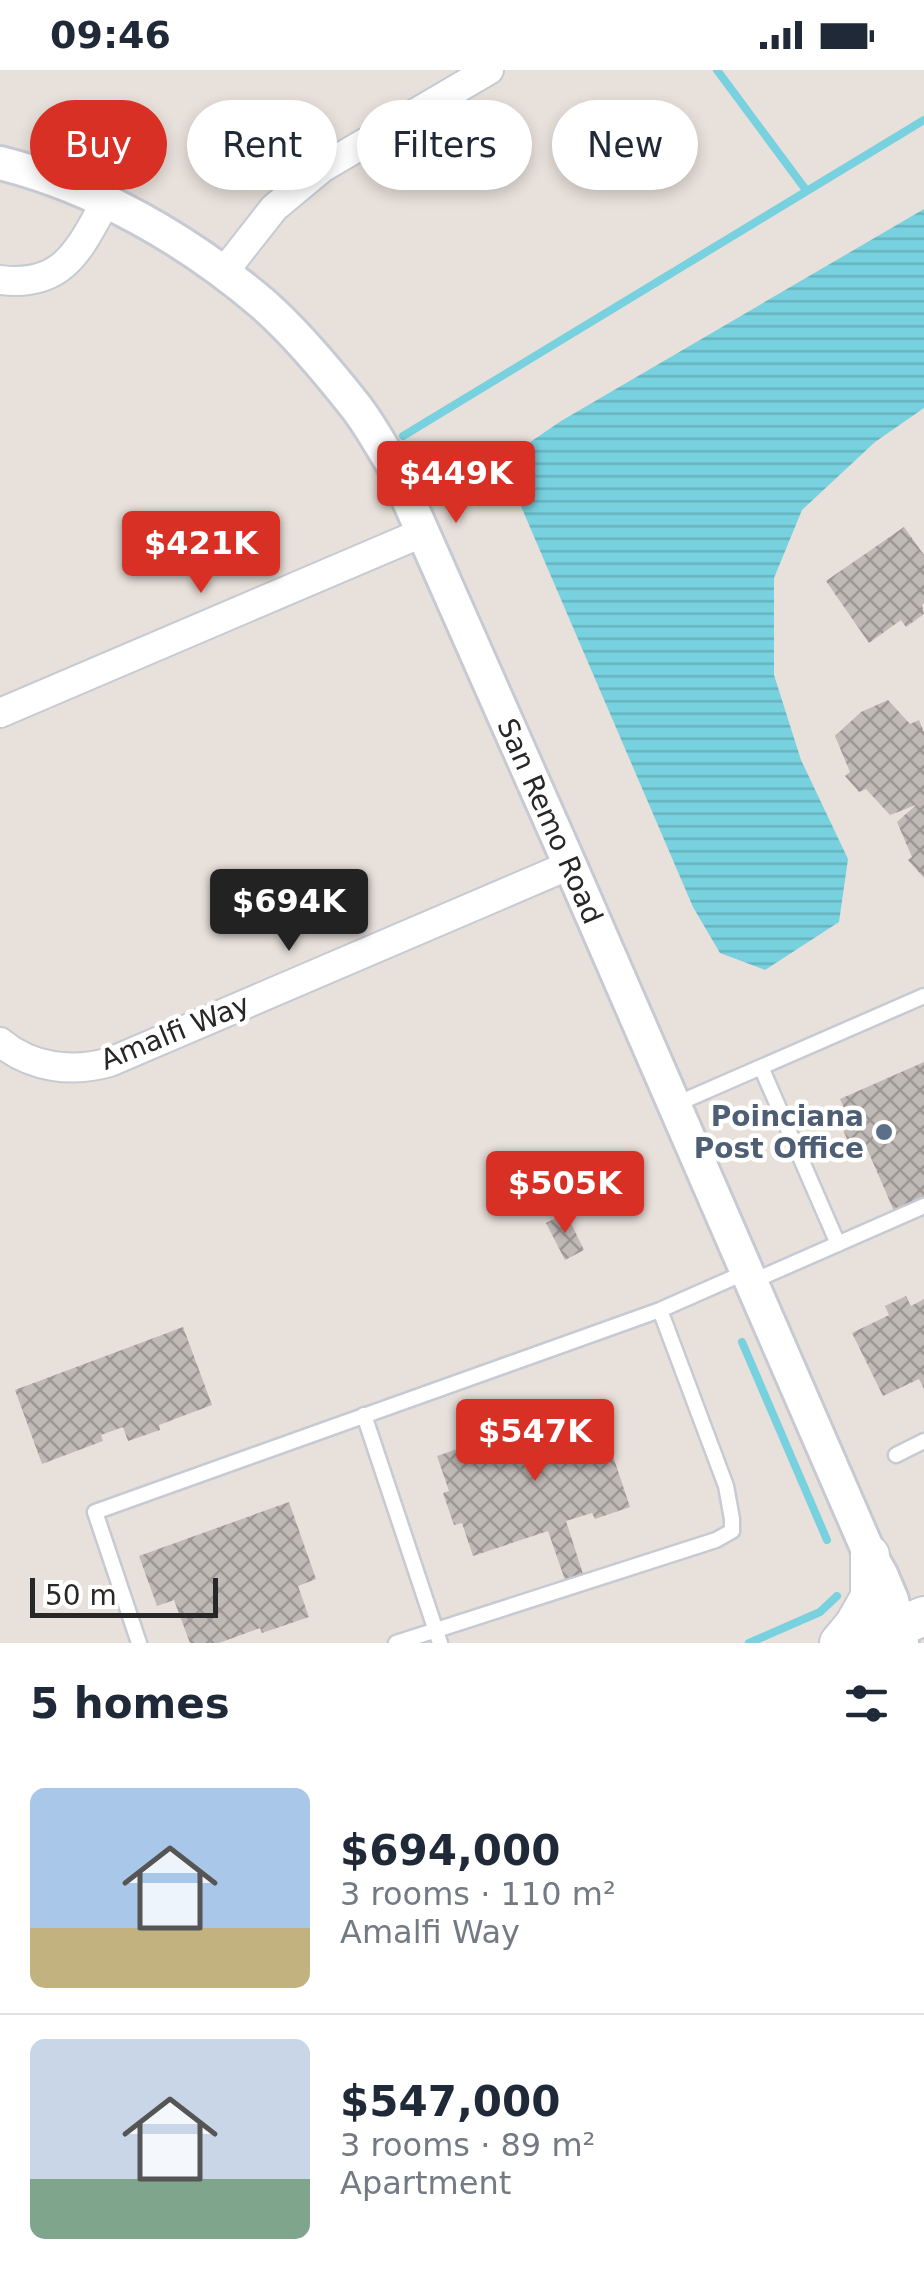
<!DOCTYPE html>
<meta charset="utf-8">
<style>
:root{--surface:#fff;--page:#f2f2f3;--text:#1f2937;--muted:#747a83;--line:#e0e1e3;--accent:#d93025}
body{margin:0;font-family:"DejaVu Sans",sans-serif;background:var(--page);color:var(--text);height:100vh;display:flex;flex-direction:column;font-size:38px;white-space:nowrap}
*{box-sizing:border-box;margin:0}
p{font-size:32px;color:var(--muted)}
.icon{flex:none;width:55px;height:55px;fill:none;stroke:currentColor;stroke-width:2;stroke-linecap:round;stroke-linejoin:round}
.map{position:relative;height:1573px;overflow:hidden}
.sheet{display:flex;flex-direction:column;background:var(--surface);flex:1}
.sheet>*{flex:none}
.hud{position:absolute;left:30px;top:30px;width:865px;height:90px;display:flex;gap:20px}
.scale{position:absolute;left:30px;bottom:25px;width:188px;box-sizing:border-box;padding-left:10px;border:5px solid #272727;border-top:0;font-size:28px;line-height:35px;white-space:nowrap;color:#272727;-webkit-text-stroke:8px #fff;paint-order:stroke}
.price{position:absolute;translate:-50% -85px;padding:0 22px;border-radius:10px;background:var(--accent);color:#fff;font-size:32px;line-height:65px;filter:drop-shadow(0 2px 5px #0008)}
.price::after{content:'';position:absolute;left:50%;top:60px;width:30px;height:22px;margin-left:-15px;background:inherit;clip-path:polygon(0 0,100% 0,50% 100%)}
.price.on{background:#222;color:#fff}
ul{padding:0;list-style:none}
li{display:flex;align-items:center;gap:30px;height:250px;padding:0 30px}
li+li{border-top:2px solid var(--line)}
li span{display:grid;place-items:center;flex:none;width:280px;height:200px;border-radius:15px;color:#555}
li>.icon{margin-inline-start:auto}
span .icon{width:120px;height:120px;fill:#fffc;stroke-width:1}
li b{font-size:42px}
h2{display:flex;justify-content:space-between;align-items:center;height:120px;padding:0 30px;font-size:42px}
.tag{padding:0 35px;border-radius:45px;background:var(--surface);box-shadow:0 5px 15px #0003;font-size:35px;line-height:90px}
.tag.on{background:var(--accent);color:#fff}
.status{display:flex;justify-content:space-between;align-items:center;height:70px;padding:0 50px;background:var(--surface);direction:ltr}
.status svg{height:28px;fill:currentColor}
.map>svg:first-child{display:block}
.water{fill:url(#water-rules)}
.lines{fill:none;stroke-linecap:round;stroke-linejoin:round}
.stream{stroke:#78d1df;stroke-width:8}
.building{fill:url(#building-cross-hatch)}
.service-casing{stroke:#c6cad3;stroke-width:19}
.minor-casing{stroke:#c6cad3;stroke-width:32}
.tertiary-casing{stroke:#c6cad3;stroke-width:38}
.secondary-casing{stroke:#c6cad3;stroke-width:42}
.service{stroke:#fff;stroke-width:14}
.minor{stroke:#fff;stroke-width:28}
.tertiary{stroke:#fff;stroke-width:32}
.secondary{stroke:#fff;stroke-width:38}
.service-dot{fill:#5c6f8a;stroke:#fff;stroke-width:4}
.labels{text-anchor:middle;dominant-baseline:central;stroke-width:9;stroke-linejoin:round;paint-order:stroke}
.street-label{font-size:28px;fill:#272727;stroke:#fff}
.service-label{font-size:28px;font-weight:bold;fill:#4e5e75;stroke:#fff;text-anchor:end}
</style>
<div class="status"><b>09:46</b><svg viewBox="0 0 49 12"><path d="M0 12V9h3v3zM5 12V6h3v6zM10 12V3h3v9zM15 12V0h3v12zM26 1h20v11H26zM47 4h2v5h-2z"/></svg></div>
<div class="map">
<svg width="924" height="1573" viewBox="0 0 924 1573">
<defs>
<pattern id="water-rules" width="6" height="5" patternUnits="userSpaceOnUse" patternTransform="scale(2.5)"><rect width="6" height="5" fill="#78d1df"/><path d="M0 2.5h6" fill="none" stroke="#68b3bf"/></pattern>
<pattern id="building-cross-hatch" width="8" height="8" patternUnits="userSpaceOnUse" patternTransform="scale(2.5)"><rect width="8" height="8" fill="#c0bab7"/><path d="M0 0l8 8M0 8l8-8" fill="none" stroke="#9c9795"/></pattern>
</defs>
<rect width="100%" height="100%" fill="#e8e0da"/>
<path class="water" d="M924,139V338L875,372L802,440L774,508V605L801,690L848,789L839,852L765,900L720,883L693,837L517,427L520,379L561,351Z"/>
<g class="lines">
<path class="stream" d="M717,0L806,120
M403,366L924,50
M742,1272L827,1470
M749,1573L820,1542L837,1526"/>
</g>
<path class="building" d="M904,457L924,485V533L922,535L924,544L906,557L901,550L869,573L826,511Z
M888,630L910,654L919,650L924,662V808L908,790L912,787L897,752L916,735L890,745L866,719L859,722L845,706L850,702L835,666L861,642Z
M924,992V1127L894,1141L865,1074L852,1080L838,1049L847,1045L840,1029Z
M545,1099L558,1130L538,1139L524,1108Z
M566,1143L584,1180L565,1190L546,1153Z
M906,1226L911,1236L924,1229V1319L919,1309L883,1326L852,1263L889,1245L885,1236Z
M183,1257L212,1335L159,1355L160,1360L128,1371L123,1357L101,1365L103,1371L42,1394L15,1320Z
M595,1332L630,1437L595,1449L592,1443L566,1451L583,1504L565,1510L548,1461L473,1486L462,1453L454,1455L443,1423L449,1421L437,1386Z
M289,1432L316,1509L298,1516L309,1547L262,1563L260,1558L219,1573H190L174,1530L157,1536L139,1486Z"/>
<g class="lines">
<defs>
<path id="service" d="M761,997L838,1174
M674,1035L924,926
M751,1212L924,1136
M364,1345L440,1573
M896,1385L924,1371
M139,1573L95,1442L660,1240L746,1202
M396,1573L716,1470L732,1461V1449L726,1416L660,1240"/>
<path id="minor" d="M223,203L274,138L322,98L489,0
M0,210C63,218 79,180 105,133
M0,643L424,462
M0,972C31,998 72,1003 110,992L570,795"/>
<g id="tertiary">
<path id="s1" d="M0,93C96,117 188,170 263,234C295,262 330,304 356,337C370,355 381,376 393,395L570,795L870,1485L881,1504L892,1530L902,1573"/>
</g>
<path id="secondary" d="M839,1573L854,1555L870,1527V1485
M862,1573L924,1546"/>
</defs>
<use href="#service" class="service-casing"/>
<use href="#minor" class="minor-casing"/>
<use href="#tertiary" class="tertiary-casing"/>
<use href="#secondary" class="secondary-casing"/>
<use href="#service" class="service"/>
<use href="#minor" class="minor"/>
<use href="#tertiary" class="tertiary"/>
<use href="#secondary" class="secondary"/>
</g>
<circle class="service-dot" cx="884" cy="1062" r="10"/>
<g class="labels">
<g class="street-label">
<text stroke="none"><textPath href="#s1" startOffset="898">San Remo Road</textPath></text>
<text transform="translate(175 962) rotate(-22)">Amalfi Way</text>
</g>
<g class="service-label">
<text x="864" y="1046">Poinciana<tspan x="864" dy="32">Post Office</tspan></text>
</g>
</g>
</svg>
<div class="scale">50 m</div>
<b class="price" style="left:456px;top:456px">$449K</b>
<b class="price" style="left:201px;top:526px">$421K</b>
<b class="price on" style="left:289px;top:884px">$694K</b>
<b class="price" style="left:565px;top:1166px">$505K</b>
<b class="price" style="left:535px;top:1414px">$547K</b>
<div class="hud">
<a class="tag on">Buy</a>
<a class="tag">Rent</a>
<a class="tag">Filters</a>
<a class="tag">New</a>
</div>
</div>
<section class="sheet">
<h2>5 homes<svg class="icon" aria-label="filters" viewBox="0 0 24 24"><path d="M4 7h16M4 17h16"/><circle cx="9" cy="7" r="2"/><circle cx="15" cy="17" r="2"/></svg></h2>
<ul>
<li><span style="background:linear-gradient(#a9c7e8 70%,#c2b280 0)"><svg class="icon" aria-label="home" viewBox="0 0 24 24"><path d="M3 11l9-7 9 7M6 9v11h12V9"/></svg></span><div><b>$694,000</b><p>3 rooms · 110 m²</p><p>Amalfi Way</p></div></li>
<li><span style="background:linear-gradient(#c9d6e8 70%,#7fa58c 0)"><svg class="icon" aria-label="home" viewBox="0 0 24 24"><path d="M3 11l9-7 9 7M6 9v11h12V9"/></svg></span><div><b>$547,000</b><p>3 rooms · 89 m²</p><p>Apartment</p></div></li>
</ul>
</section>
